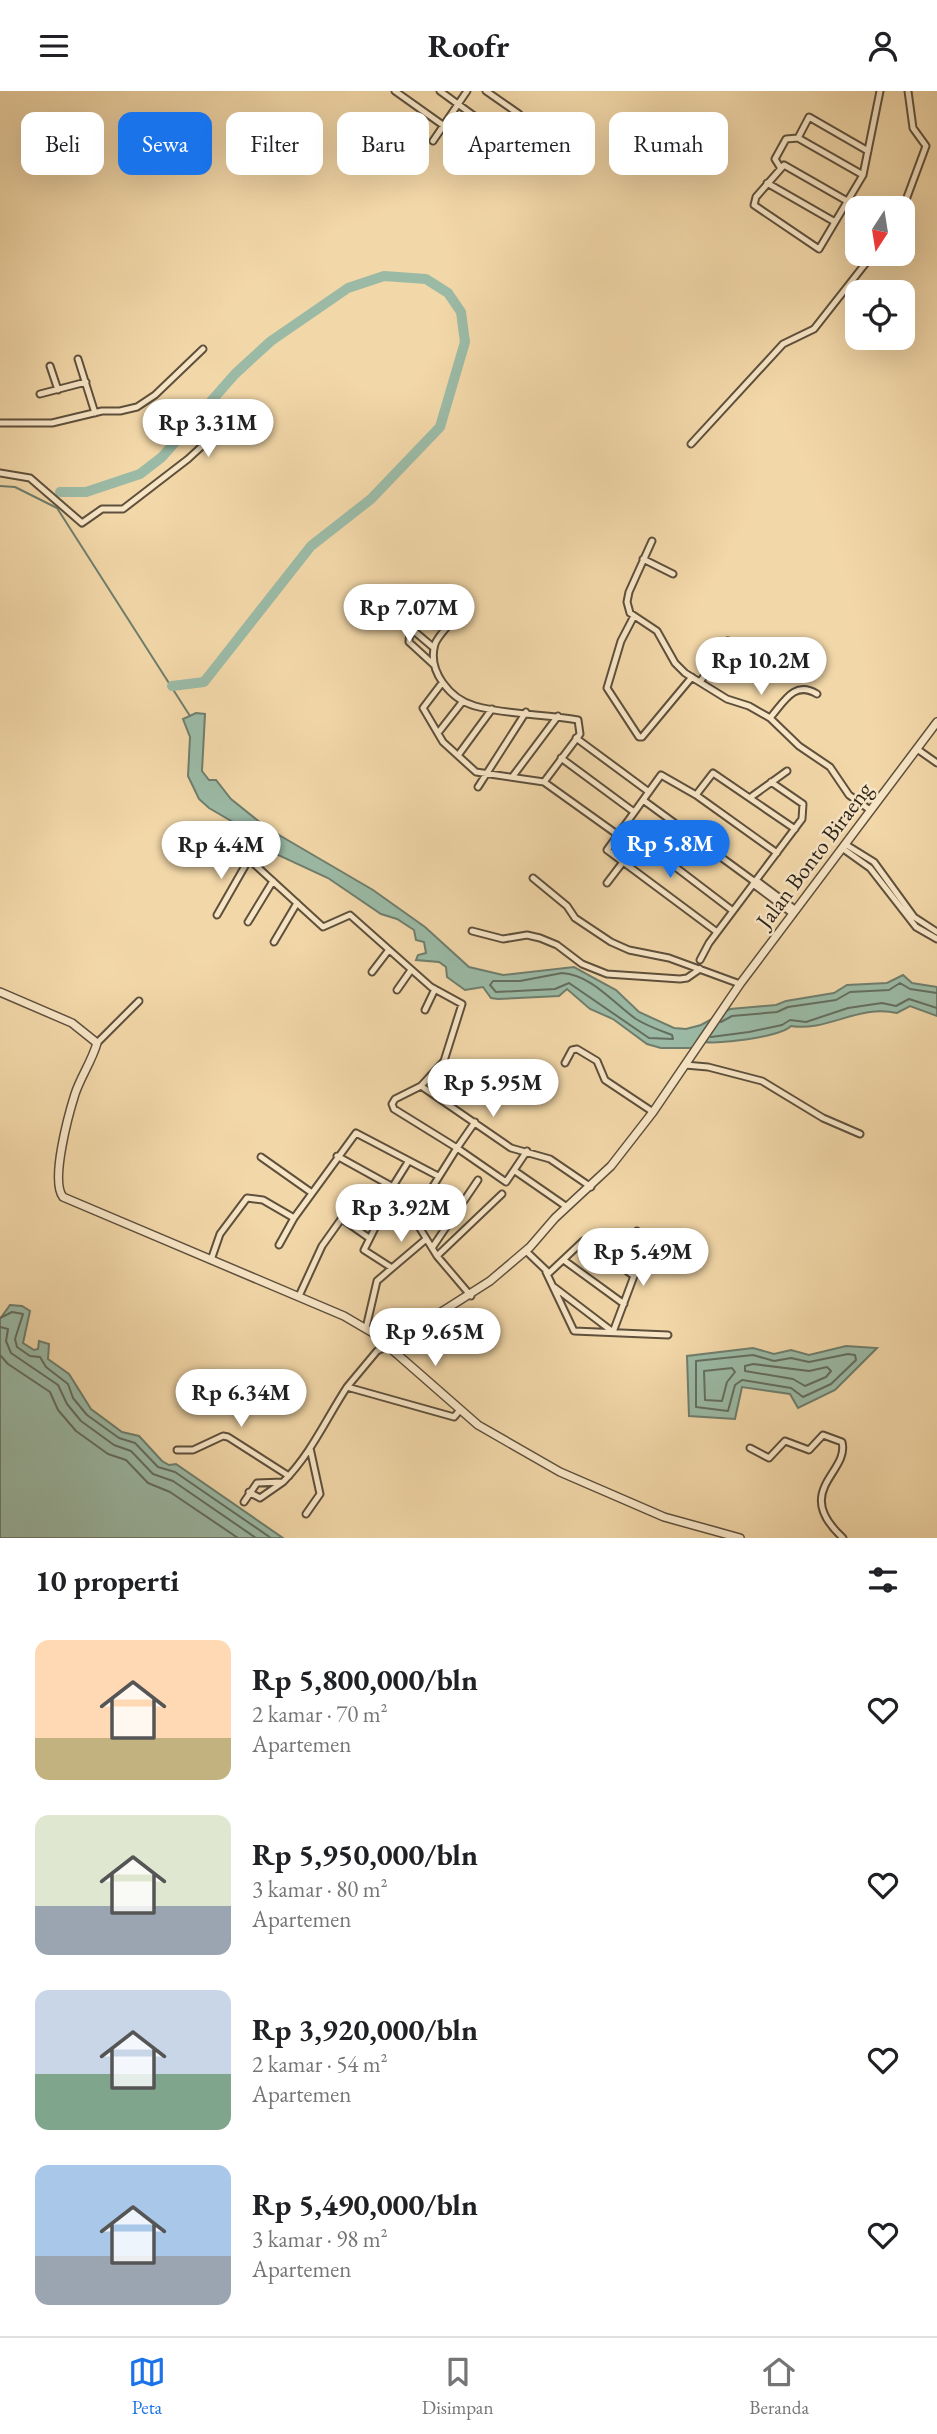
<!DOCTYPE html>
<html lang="id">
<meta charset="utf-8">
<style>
:root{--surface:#fff;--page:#f6f6f6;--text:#202124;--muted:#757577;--line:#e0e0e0;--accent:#1a73e8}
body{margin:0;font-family:"EB Garamond",serif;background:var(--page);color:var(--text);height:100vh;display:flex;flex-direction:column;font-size:26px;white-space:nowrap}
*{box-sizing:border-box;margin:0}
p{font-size:23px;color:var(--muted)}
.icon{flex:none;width:38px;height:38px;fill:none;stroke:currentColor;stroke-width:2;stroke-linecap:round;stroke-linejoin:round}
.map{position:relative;height:1447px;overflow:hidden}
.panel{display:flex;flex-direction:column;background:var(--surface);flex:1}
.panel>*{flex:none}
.banner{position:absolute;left:21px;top:21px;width:896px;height:63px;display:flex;gap:14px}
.needle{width:46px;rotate:192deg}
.controls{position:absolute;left:845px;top:105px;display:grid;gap:14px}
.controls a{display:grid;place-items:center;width:70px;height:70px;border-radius:14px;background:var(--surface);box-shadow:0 7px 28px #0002;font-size:35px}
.price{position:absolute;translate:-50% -60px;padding:0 16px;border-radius:24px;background:#fff;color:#222;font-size:23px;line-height:46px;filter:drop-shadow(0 2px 4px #0008)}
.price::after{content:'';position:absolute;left:50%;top:42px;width:21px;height:16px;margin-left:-10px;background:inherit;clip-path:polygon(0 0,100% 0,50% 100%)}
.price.current{background:var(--accent);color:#fff}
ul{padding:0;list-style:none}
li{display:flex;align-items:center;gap:21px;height:175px;padding:0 35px}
li span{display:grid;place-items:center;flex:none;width:196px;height:140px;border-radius:14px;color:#555}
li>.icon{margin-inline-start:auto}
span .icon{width:84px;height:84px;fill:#fffc;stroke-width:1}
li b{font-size:30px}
h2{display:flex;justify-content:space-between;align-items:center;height:84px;padding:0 35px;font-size:30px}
.tag{padding:0 24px;border-radius:14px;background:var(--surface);box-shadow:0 7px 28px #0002;font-size:24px;line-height:63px}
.tag.current{background:var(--accent);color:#fff}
header{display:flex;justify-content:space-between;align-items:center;height:91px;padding:0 35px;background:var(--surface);font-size:32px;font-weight:700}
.dock{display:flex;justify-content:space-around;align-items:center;height:98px;border-top:2px solid var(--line);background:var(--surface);font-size:19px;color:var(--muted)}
.dock a{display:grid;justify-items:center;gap:4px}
.dock .current{color:var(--accent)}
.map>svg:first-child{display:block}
.water{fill:#9bbaa6;stroke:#6f7e6d;stroke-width:2}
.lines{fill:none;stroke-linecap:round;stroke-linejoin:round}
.shore{stroke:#646e5f;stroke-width:2}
.stream{stroke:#6f7e6d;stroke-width:2}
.river{stroke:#9bbaa6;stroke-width:10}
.minor-casing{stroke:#5e503c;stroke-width:9}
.tertiary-casing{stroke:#5e503c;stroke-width:10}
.minor{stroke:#f7e5c6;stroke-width:5}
.tertiary{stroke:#f7e5c6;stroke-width:7}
.labels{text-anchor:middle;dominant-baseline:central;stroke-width:5;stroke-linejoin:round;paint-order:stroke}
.street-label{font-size:23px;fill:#2c2318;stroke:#f7e5c6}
</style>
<header><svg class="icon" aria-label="menu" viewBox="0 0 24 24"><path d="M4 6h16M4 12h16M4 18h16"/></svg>Roofr<svg class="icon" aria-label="person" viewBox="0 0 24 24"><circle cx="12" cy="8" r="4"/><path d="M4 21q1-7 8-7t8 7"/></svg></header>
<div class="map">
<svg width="937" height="1447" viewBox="0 0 937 1447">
<rect width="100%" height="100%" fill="#f2d7a8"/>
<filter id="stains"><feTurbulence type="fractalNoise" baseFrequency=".00286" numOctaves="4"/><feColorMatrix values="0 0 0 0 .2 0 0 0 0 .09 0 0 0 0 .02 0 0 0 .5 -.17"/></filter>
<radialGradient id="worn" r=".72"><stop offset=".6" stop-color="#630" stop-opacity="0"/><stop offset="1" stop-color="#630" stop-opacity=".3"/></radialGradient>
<path class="water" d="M196,622L205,623L202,680L209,689H216L231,708L267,737L373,799L425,836L469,876L503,884L574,876L616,899L639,921L674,937L686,938L701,934L730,918L776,914L786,910L834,902L847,894L887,892L903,884L912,892L937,896V925L910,915L897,922C859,913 827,941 791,935C780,946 712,955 700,950L692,957H661L647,953L613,928L590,918L567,898L559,905L498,908L491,907L483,896L465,899L447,886L446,876L439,871L416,869L418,864L426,862L424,851L416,849L414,839L397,828L381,823L328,787L278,764L250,741L209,717L199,708L188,685L190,646L183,628Z
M10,1214L22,1215L30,1220L23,1252L34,1259L38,1258L39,1250L49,1253L48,1268L69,1283L91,1318L122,1341L139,1345L162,1370L169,1374L176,1373L283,1447H0V1228Z
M846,1255L877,1257L835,1299L798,1317L790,1303L742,1296L735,1328L689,1325L687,1265L753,1257L774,1263L791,1259L809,1264Z"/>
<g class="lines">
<path class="shore" d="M562,882C592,884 613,912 636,928C647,935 659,939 672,944L673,948L649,947L569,892L555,898L496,901L490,894L493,890H520Z
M721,931L732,925L777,921L788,916L836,909L850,901L889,899L900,892L910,898L937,902
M711,946L749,941L782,934L790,929L806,931L848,917L882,912L896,915L909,908L937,917
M0,1227L12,1221L23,1223L15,1248L17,1256L30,1265L40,1266L46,1276L68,1293L73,1307L87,1324L119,1347L135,1352L158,1376L175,1381L271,1447
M0,1236L8,1238L6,1250L11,1262L58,1294L67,1313L81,1330L114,1354L131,1360L153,1383L173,1390L256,1447
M848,1263L855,1264L856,1269L831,1293L803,1306L791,1297L742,1289L735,1294L728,1320L696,1316V1270L753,1264L774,1270L791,1267L809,1271Z
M0,1264L8,1273L50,1301L58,1319L76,1340L108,1363L126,1369L148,1392L170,1401L238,1447
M753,1273L809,1280L827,1276L831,1280L826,1286L805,1295L793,1288L745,1280V1275Z
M732,1277L735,1281L727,1291L722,1310L705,1309L704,1280Z"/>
<path class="stream" d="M0,395L15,396L57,417L190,625"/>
<path class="river" d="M60,401H86L140,383L162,366L235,283L271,250L348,197L384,185L426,188L448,202L461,221L465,251L440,336L371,408L311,455L204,591L172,595"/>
<defs>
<path id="minor" d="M395,0L461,47
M440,0L481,30
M486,0L519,23
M798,47L863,84L880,0
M433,50L467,0
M780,76L775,68L786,48L798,47L809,26L868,60
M767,92L835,131
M847,110L784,74L756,106L754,114L819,158L863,84
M903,117L926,55L913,37L908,0
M78,268L95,322
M50,275L58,299
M40,303L86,291
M0,332H52L102,320H120L137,316L155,304L203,258
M691,353L783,253L814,238L873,163
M0,382L30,387L82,432L102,418H123L188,368L237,323
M652,450L629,501L627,511L630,522L657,540L675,572L685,582L727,608L749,615L770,627L799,655L830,676L849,704L870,719
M643,468L673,483
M634,525L621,550L607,597L639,646H642L692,586
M401,529L434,557
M451,531C446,538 438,545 435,553C427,580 450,608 475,615C508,624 545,623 578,629L580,643L544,691
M410,537L409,551L434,574
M700,591L728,550L759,566
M442,592L423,617L443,651L476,681L544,691L618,744
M770,627C784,611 794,589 817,603
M438,642L463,610
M576,647L649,701
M917,658L937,672
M459,663L492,618
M561,667L634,721
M513,685L558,625
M478,696L526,621
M696,704L713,682L795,738
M751,706L787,680
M643,709L755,791
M623,736L733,820
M228,749L323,836L350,824L431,896L462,913L444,970L421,995
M845,753L874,771L914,826L937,841
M842,757L870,777L916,836L937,848
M533,787L567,815L575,827L611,851L629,859L669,867L740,893
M756,789L796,819
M607,792L623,771
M753,793L793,823
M217,824L249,768
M248,831L273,790
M472,840L503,848L527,844L540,847L557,854L582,873L607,883L680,888L687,887L700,878
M717,841L607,759L661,684L696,704L777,762
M274,851L297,812
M700,869L709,852L802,728L803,713L771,691
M372,881L388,860
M397,899L411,879
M425,919L435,898
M97,952L139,910
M565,972L572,959L577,958L597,970L605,989L653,1021
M685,974L708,976L762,990L823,1027L860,1043
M475,1031L457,1057L506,1091L527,1060
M337,1065L393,1096
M261,1066L312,1102
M408,1071L375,1124L376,1135L364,1159L392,1177L425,1149
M515,1080L567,1116
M342,1128L369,1147
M631,1148L647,1161
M279,1154L294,1127L356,1042L438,1085
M432,1157L478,1089
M526,1160L549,1182L583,1150L615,1169L637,1140
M437,1165L502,1103
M211,1169L220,1143L247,1107L263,1109L294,1127
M565,1170L624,1213
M546,1181L574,1240L668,1244
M634,1185L646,1168
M554,1196L613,1241L634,1185L612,1169
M299,1205L322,1155L349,1117
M471,1205L437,1165L416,1131L425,1108L457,1057L394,1018L392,1013L395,1008L421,995L511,1057L550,1068L591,1096
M366,1237L377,1190L392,1177
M347,1296L377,1260L388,1255
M750,1357L769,1367L785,1350L809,1359L823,1344L842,1351C850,1382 791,1399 843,1447
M177,1359H193L223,1345L228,1346L289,1385
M249,1401L260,1407L283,1391
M244,1411L257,1392L283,1391C311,1363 326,1328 347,1296L454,1326L460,1319
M306,1423L320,1403L310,1357"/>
<path id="tertiary" d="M0,901L72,932L97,952C92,970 81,985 75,1003C69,1022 50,1090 63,1106L344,1225L373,1242L478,1334L560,1381L664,1426L740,1447
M388,1255L490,1190L530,1156L555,1127L611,1075L653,1021L740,893L937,631"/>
</defs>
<use href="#minor" class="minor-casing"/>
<use href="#tertiary" class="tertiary-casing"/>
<use href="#minor" class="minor"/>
<use href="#tertiary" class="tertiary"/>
</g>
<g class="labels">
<g class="street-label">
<text transform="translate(814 764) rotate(-53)">Jalan Bonto Biraeng</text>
</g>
</g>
<rect width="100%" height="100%" filter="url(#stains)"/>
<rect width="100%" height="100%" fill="url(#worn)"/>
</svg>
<div class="controls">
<a><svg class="needle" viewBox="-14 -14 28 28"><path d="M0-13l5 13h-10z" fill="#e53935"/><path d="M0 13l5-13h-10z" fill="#757577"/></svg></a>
<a><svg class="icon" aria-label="locate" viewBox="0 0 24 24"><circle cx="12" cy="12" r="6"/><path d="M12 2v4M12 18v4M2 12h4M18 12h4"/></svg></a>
</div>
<b class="price" style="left:208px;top:368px">Rp 3.31M</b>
<b class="price" style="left:409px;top:553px">Rp 7.07M</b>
<b class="price" style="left:761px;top:606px">Rp 10.2M</b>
<b class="price current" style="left:670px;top:789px">Rp 5.8M</b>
<b class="price" style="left:221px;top:790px">Rp 4.4M</b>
<b class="price" style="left:493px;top:1028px">Rp 5.95M</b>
<b class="price" style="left:401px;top:1153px">Rp 3.92M</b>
<b class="price" style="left:643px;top:1197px">Rp 5.49M</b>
<b class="price" style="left:435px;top:1277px">Rp 9.65M</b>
<b class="price" style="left:241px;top:1338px">Rp 6.34M</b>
<div class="banner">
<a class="tag">Beli</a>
<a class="tag current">Sewa</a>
<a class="tag">Filter</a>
<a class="tag">Baru</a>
<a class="tag">Apartemen</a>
<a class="tag">Rumah</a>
</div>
</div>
<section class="panel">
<h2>10 properti<svg class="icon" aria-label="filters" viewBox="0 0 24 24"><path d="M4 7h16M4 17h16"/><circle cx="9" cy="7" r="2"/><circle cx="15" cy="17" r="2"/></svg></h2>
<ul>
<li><span style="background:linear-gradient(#ffd9b3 70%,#c2b280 0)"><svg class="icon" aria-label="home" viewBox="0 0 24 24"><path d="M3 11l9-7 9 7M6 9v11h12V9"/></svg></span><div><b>Rp 5,800,000/bln</b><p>2 kamar · 70 m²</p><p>Apartemen</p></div><svg class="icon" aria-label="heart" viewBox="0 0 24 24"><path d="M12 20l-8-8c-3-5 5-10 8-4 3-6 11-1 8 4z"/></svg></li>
<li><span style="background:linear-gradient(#dfe7d0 65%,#9aa5b1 0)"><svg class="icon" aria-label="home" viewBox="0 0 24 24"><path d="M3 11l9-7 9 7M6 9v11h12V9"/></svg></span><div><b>Rp 5,950,000/bln</b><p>3 kamar · 80 m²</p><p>Apartemen</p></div><svg class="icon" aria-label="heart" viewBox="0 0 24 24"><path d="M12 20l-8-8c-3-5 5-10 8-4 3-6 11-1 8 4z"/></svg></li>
<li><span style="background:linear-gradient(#c9d6e8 60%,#7fa58c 0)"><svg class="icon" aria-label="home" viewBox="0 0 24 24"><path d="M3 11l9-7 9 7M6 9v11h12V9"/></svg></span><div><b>Rp 3,920,000/bln</b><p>2 kamar · 54 m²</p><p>Apartemen</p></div><svg class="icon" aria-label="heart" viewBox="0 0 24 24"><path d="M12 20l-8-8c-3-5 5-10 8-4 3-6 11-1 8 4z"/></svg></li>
<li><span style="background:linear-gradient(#a9c7e8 65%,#9aa5b1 0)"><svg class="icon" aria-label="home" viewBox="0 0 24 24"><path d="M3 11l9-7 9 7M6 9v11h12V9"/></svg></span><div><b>Rp 5,490,000/bln</b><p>3 kamar · 98 m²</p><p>Apartemen</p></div><svg class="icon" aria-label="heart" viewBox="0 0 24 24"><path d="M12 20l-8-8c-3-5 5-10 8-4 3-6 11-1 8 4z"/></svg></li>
</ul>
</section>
<nav class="dock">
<a class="current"><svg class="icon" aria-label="map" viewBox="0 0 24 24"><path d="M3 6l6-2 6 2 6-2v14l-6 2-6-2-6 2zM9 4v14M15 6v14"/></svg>Peta</a>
<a><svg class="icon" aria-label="saved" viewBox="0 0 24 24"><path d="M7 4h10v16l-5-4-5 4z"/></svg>Disimpan</a>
<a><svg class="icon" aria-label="home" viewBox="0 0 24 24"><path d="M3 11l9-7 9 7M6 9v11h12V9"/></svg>Beranda</a>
</nav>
